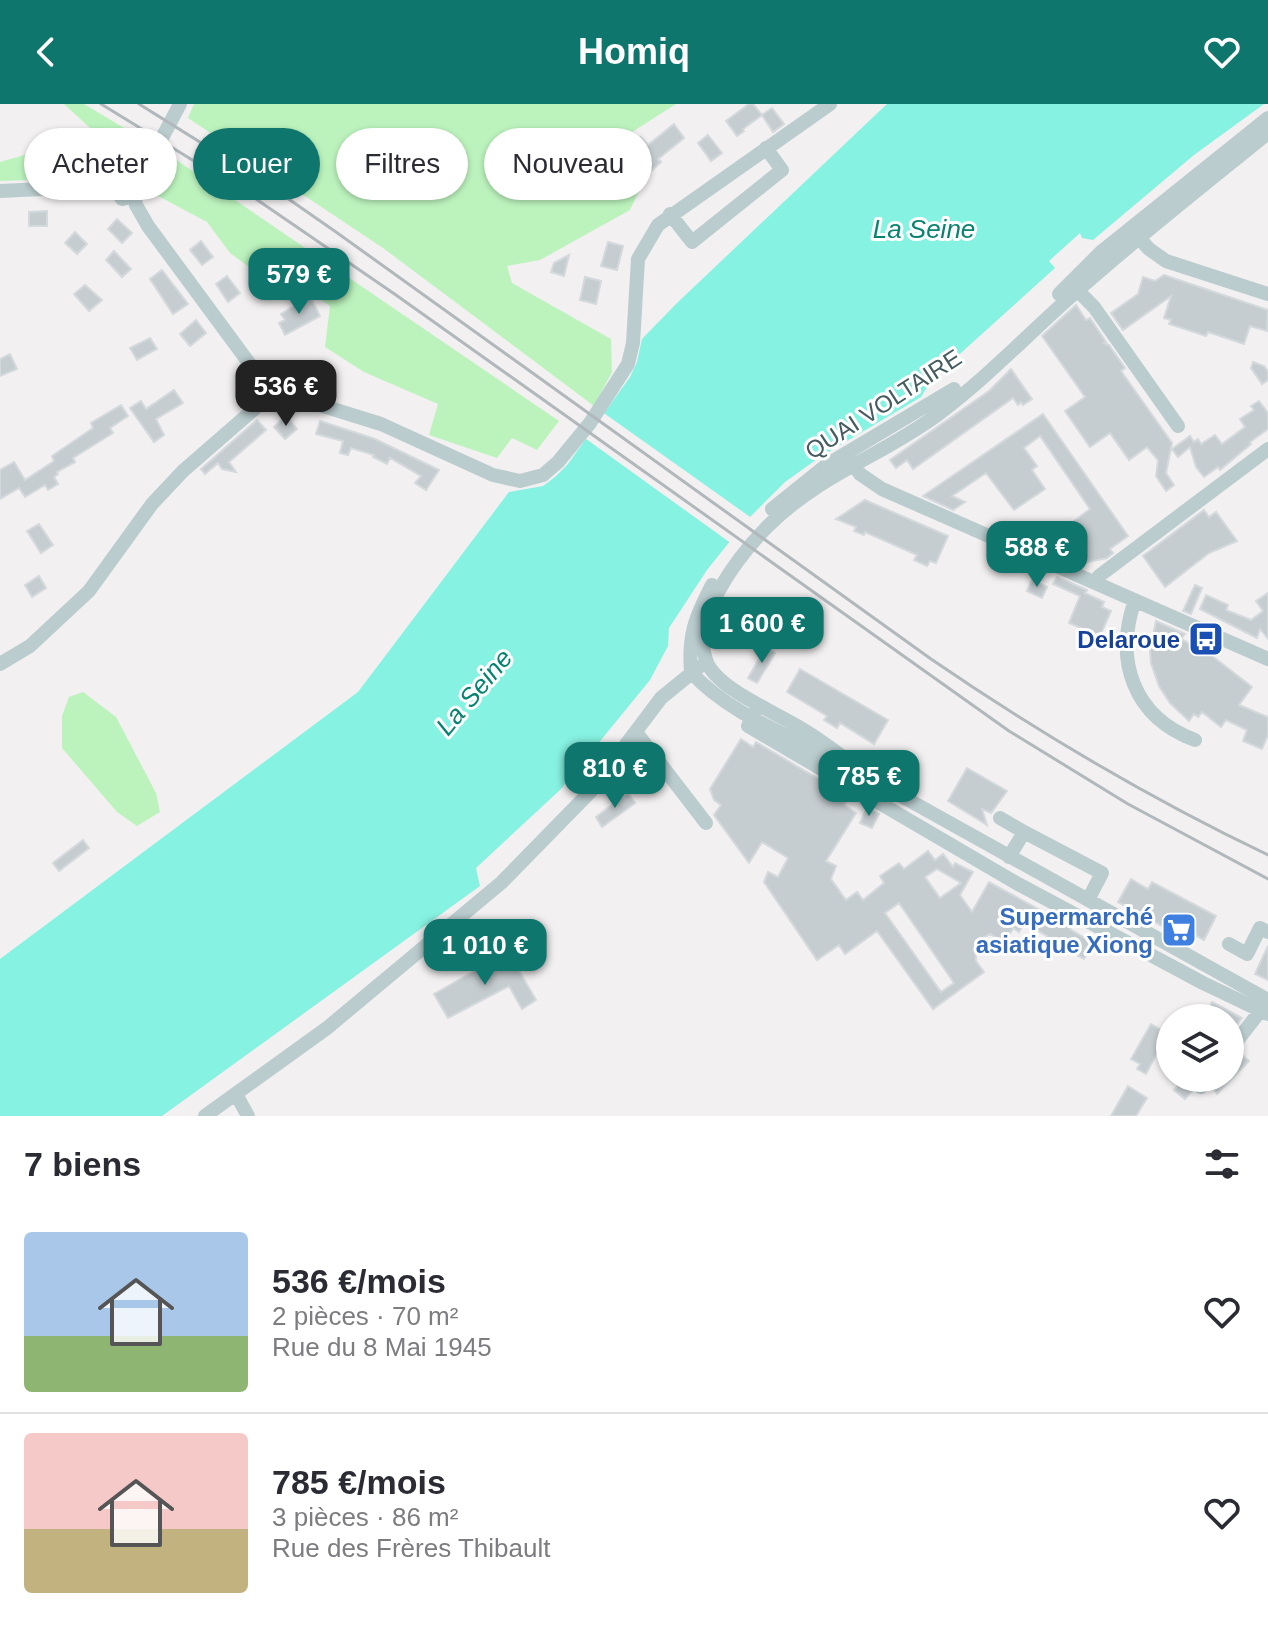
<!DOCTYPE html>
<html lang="fr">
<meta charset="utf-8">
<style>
:root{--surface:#fff;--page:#f2f2f3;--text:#2b2b33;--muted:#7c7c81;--line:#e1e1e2;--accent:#0f766e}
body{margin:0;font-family:Arial,sans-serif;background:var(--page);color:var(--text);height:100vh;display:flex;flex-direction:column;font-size:30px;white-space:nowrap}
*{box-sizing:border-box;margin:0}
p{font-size:26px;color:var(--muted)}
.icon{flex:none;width:44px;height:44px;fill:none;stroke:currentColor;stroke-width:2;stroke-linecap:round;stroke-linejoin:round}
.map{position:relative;height:1012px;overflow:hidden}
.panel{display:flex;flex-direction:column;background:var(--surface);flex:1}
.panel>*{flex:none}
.hud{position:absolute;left:24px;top:24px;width:800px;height:72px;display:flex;gap:16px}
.tools{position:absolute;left:1156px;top:900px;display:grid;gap:16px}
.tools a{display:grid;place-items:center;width:88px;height:88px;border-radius:50%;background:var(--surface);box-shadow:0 2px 6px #0004;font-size:40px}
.price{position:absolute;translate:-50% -68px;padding:0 18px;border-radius:16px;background:var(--accent);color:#fff;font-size:26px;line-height:52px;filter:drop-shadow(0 2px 4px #0008)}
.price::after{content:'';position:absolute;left:50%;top:48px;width:24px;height:18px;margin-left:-12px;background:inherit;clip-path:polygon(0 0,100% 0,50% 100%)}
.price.active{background:#222;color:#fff}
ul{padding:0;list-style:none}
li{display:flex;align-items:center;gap:24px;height:200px;padding:0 24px}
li+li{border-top:2px solid var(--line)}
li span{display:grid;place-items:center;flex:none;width:224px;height:160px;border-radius:8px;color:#555}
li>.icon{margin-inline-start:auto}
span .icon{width:96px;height:96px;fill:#fffc;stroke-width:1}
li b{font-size:34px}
h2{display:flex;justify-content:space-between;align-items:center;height:96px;padding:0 24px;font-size:34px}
.pill{padding:0 28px;border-radius:36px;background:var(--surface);box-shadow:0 2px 6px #0004;font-size:28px;line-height:72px}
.pill.active{background:var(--accent);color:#fff}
header{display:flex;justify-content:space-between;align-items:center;height:104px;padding:0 24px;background:var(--accent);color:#fff;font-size:36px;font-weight:700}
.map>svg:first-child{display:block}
.green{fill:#bcf3bd}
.water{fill:#86f2e1}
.pier{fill:#f2f0f1}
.building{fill:#c6cdd0;stroke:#d3d9dc;stroke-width:2;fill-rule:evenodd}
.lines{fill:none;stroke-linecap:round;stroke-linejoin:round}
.minor{stroke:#baccce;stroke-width:14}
.rail{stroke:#b1b8bb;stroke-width:3}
.labels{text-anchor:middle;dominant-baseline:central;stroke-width:6;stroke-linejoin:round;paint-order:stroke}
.street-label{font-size:24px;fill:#465c5f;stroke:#fff}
.transit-label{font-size:24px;font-weight:bold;fill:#164399;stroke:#fff;text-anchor:end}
.shop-label{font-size:24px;font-weight:bold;fill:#366cbe;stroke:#fff;text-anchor:end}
.water-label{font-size:26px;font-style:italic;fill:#068471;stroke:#fff}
</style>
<header><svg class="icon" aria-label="back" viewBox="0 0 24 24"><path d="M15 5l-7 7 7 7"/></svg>Homiq<svg class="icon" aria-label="heart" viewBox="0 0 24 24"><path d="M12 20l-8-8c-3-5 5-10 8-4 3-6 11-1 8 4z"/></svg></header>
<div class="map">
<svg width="1268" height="1012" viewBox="0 0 1268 1012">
<rect width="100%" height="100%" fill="#f2f0f1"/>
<path class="green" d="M64,0H84L166,49L559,317L537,346L512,334L497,354L429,331L438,300L364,268L325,243L330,202L307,186L284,189L230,149L207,118L145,85L149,78Z
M194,0H676L618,37L641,83L630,106L540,156L507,162L512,179L611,235L612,268L594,302L383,144L188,14Z
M76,41L88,49L94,74L0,77V58L56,42Z
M83,588L116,613L156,689L160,708L137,722L117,708L62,644V612L69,593Z"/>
<path class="water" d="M887,0H1264L1194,51L1093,136L1082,134L1080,129L1049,157L1055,164L932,275L921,293L820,353L785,378L747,416L707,466L669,524L668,542L650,576L561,685L476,764L480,782L162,1012H0V855L358,588L509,388L543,382L555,373L568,360L630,273L637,258L642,235L677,199Z"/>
<path class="pier" d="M601,307L753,415L732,440L582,332Z"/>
<path class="building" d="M749,0H753L762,11L743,25L744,27L737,32L726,17Z
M772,4L784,20L773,28L762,11Z
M674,20L684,34L658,55L661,58L649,69L628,43L641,33L648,41Z
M708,31L722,49L711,57L698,39Z
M47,107V122H29V108Z
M117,115L132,129L122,139L108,125Z
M75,128L87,140L77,150L65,139Z
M201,137L213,153L202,161L190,146Z
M608,138L623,142L617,166L601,162Z
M114,147L131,165L122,173L106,156Z
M569,151L564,172L551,168L554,159Z
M162,166L188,200L173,210L150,175Z
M1164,171L1268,206L1267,227L1250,222L1244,240L1208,228L1206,232L1169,220L1171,216L1164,214L1171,192L1123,226L1111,209L1138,190L1143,173L1155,177Z
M227,172L240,189L228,198L216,180Z
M585,173L601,177L596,200L580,196Z
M85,181L102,196L89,207L74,190Z
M310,192L320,212L285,231L279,219L285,216L281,210Z
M1076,201L1086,216L1090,214L1106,238L1104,239L1109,241L1125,264L1121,267L1172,339L1166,369L1174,381L1166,387L1156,372L1158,356L1147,343L1129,356L1110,329L1090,343L1065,307L1085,293L1042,232Z
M196,216L206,229L190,242L180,230Z
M150,234L157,245L137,256L130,244Z
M10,250L17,265L0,272V255Z
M1253,258L1264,262L1268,267V276L1262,280L1251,264Z
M1011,265L1032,295L1023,301L1021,298L1018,301L1013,294L913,365L907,356L896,364L890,356L989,287Z
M174,286L183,299L156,315L164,331L154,338L130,304L141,297L146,305Z
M1259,297L1268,309V325L1250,338L1251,340L1220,366L1218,363L1204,373L1196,363L1190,343L1178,353L1172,345L1190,332L1194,338L1198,335L1201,340L1215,331L1222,340L1245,323L1240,315L1254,306L1251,302Z
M121,301L128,312L110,324L113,329L73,354L75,358L57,368L58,370L54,373L58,380L48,386L45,381L25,393L19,384L0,395V366L14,358L25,376L54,357L52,352L93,324L91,319Z
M1043,310L1128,432L1110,445L1113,449L1107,454L1078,460L1065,455L1070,445L1040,431L1058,422L1062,426L1090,405L1040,332L1024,344L1037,362L1032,366L1045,385L1014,406L986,369L952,392L965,398L953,406L923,392Z
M286,312L297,325L285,335L274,323Z
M257,316L266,326L229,358L236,368L222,365L218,359L205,370L201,365Z
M320,317L375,335L439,366L426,386L415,379L421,372L390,354L387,360L373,353L374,351L351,344L348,351L340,349L343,337L316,330Z
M865,396L948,432L936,459L930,457L927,462L914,456L917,451L865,428L864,431L854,427L856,423L836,415Z
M1204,406L1209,413L1216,408L1237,437L1209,449L1165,483L1143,452Z
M39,420L53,441L41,449L27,427Z
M39,472L46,484L32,493L25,481Z
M1057,473L1087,486L1085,489L1104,498L1102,503L1111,507L1100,532L1069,519L1080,492L1053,480Z
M1032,476L1047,483L1042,494L1027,487Z
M1195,481L1202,484L1191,510L1183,507Z
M1268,489V535L1260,525L1257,534L1200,505L1206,491L1228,501L1226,506L1251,516L1263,507L1256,497Z
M1156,517L1185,530L1181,535L1211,551L1252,583L1239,601L1268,613V631L1262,645L1243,637L1247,626L1226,616L1221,623L1202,608L1198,613L1194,610L1189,617L1170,599L1159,582L1151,559L1150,546Z
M766,543L775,549L757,579L748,574Z
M800,565L888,616L874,640L840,619L837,624L824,616L827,612L787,588Z
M741,635L753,643L756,638L849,693L844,701L856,709L826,757L836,762L831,775L846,796L857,788L863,796L884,779L880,772L899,759L904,765L928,747L935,756L943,750L953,763L955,759L973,768L960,791L972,808L989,778L1071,823L1070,825L1093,839L1084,855L1065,845L1062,850L1043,840L1047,832L1024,819L1019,828L1013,824L1005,839L990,830L975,839L976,857L984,868L933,905L877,827L845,850L839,841L817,856L764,778L768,768L778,773L788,754L762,738L749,759L714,711L721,701L714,696L710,685ZM937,765L961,779L940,794L925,773ZM899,799L954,879L941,888L885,809Z
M967,664L1007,687L991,709L982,705L987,721L948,697Z
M628,689L635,699L602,723L596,713Z
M867,703L879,710L872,724L860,719Z
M83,736L89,744L59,767L53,759Z
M1131,775L1148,785L1152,778L1216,812L1204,836L1186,826L1182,833L1118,798Z
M1268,842V876L1255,870Z
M510,851L536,896L522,905L509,882L448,914L434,890L490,858L492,861Z
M1212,898L1242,914L1234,924L1230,922V914H1211L1214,909L1208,906Z
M1151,920L1170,931V949L1160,944L1146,970L1137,965L1140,960L1131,955Z
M1240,949L1249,957L1217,990L1213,984L1218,974H1230V956Z
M1184,974H1195L1191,981L1192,987L1185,995L1174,986Z
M1128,982L1147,994L1136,1012H1111Z"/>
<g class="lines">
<path class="minor" d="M154,49L180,0
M120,76L115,86L122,95L132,92L134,83
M0,87L106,82L133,71L158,41
M134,89L136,101L148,122L266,282L275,287L381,320L493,371L520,377L543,371L558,358L590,319L628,260L633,239L638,155L658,121L830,0
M670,110L692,138L782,66L766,44
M1134,128L1149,145L1166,157L1268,190
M1073,182L1094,203L1178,322
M1059,190L1101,148L1268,14
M850,354L860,370L882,385L1268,555
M772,405L828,360L954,285
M1095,479L1099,472L1268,345
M1135,496C1114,556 1133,613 1195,636
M0,560L30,542L89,487L152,400L183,367L275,287
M691,568C688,531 695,514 712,481
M691,568C725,607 787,631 833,655
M756,607L748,622L1018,780L1203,879L1268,910
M636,628L706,719
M869,674L1268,896
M876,678C853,661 831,643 807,628C781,610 716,586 706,556C691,513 738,453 766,424C818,371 880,353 937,311C987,274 1030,228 1077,187C1139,132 1204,81 1268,29
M1000,714L1024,728
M1009,753L1024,728L1102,769L1088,796
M1229,840L1247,850L1260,824L1268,828
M1230,946L1261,906
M1201,983L1208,974
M236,990L248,1012
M205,1012L327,924L502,778L591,687L661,594L699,563"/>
<path class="rail" d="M101,0L256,95L396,191L1009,627L1128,700L1268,775
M139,0L267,80L336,128L931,555C1039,629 1149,694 1268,751"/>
</g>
<defs>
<symbol id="bus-square" viewBox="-11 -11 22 22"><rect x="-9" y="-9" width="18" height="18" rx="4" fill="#1a4fb4" stroke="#fff"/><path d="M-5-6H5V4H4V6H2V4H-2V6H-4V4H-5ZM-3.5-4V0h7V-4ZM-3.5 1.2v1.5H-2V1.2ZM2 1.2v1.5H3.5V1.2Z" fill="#fff"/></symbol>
<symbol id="supermarket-square" viewBox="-11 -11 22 22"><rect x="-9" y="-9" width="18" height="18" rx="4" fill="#3f7fe0" stroke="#fff"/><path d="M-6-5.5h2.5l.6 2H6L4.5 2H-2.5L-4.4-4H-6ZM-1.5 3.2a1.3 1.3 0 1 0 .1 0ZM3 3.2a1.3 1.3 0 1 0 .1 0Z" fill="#fff"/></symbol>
</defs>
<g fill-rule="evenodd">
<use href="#bus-square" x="1186" y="515" width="40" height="40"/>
<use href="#supermarket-square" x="1159" y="806" width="40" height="40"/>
</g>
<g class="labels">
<g class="street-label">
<text transform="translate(883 300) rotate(-33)">QUAI VOLTAIRE</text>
</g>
<g class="transit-label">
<text x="1180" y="535">Delaroue</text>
</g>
<g class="shop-label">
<text x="1153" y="812">Supermarché<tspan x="1153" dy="28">asiatique Xiong</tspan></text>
</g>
<g class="water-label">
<text x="924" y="125">La Seine</text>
<text transform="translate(474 588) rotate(-50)">La Seine</text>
</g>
</g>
</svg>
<div class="tools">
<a><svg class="icon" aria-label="layers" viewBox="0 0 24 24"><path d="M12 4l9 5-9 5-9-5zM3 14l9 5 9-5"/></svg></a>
</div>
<b class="price" style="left:299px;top:212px">579 €</b>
<b class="price active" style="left:286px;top:324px">536 €</b>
<b class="price" style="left:1037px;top:485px">588 €</b>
<b class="price" style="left:762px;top:561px">1 600 €</b>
<b class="price" style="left:615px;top:706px">810 €</b>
<b class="price" style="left:869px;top:714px">785 €</b>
<b class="price" style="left:485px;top:883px">1 010 €</b>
<div class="hud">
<a class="pill">Acheter</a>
<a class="pill active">Louer</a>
<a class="pill">Filtres</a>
<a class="pill">Nouveau</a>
</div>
</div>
<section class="panel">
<h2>7 biens<svg class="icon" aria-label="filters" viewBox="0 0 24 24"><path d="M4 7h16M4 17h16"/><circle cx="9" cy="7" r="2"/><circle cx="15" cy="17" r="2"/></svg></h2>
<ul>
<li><span style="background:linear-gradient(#a9c7e8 65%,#8fb573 0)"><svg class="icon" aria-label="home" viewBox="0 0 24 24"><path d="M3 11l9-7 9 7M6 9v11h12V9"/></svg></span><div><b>536 €/mois</b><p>2 pièces · 70 m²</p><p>Rue du 8 Mai 1945</p></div><svg class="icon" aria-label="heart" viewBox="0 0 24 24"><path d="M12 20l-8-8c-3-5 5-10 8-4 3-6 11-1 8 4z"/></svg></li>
<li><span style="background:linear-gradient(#f6c9c9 60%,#c2b280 0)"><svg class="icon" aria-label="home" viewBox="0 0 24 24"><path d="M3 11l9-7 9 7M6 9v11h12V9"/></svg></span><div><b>785 €/mois</b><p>3 pièces · 86 m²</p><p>Rue des Frères Thibault</p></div><svg class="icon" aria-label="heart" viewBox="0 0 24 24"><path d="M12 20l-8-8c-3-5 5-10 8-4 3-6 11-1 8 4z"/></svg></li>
</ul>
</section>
